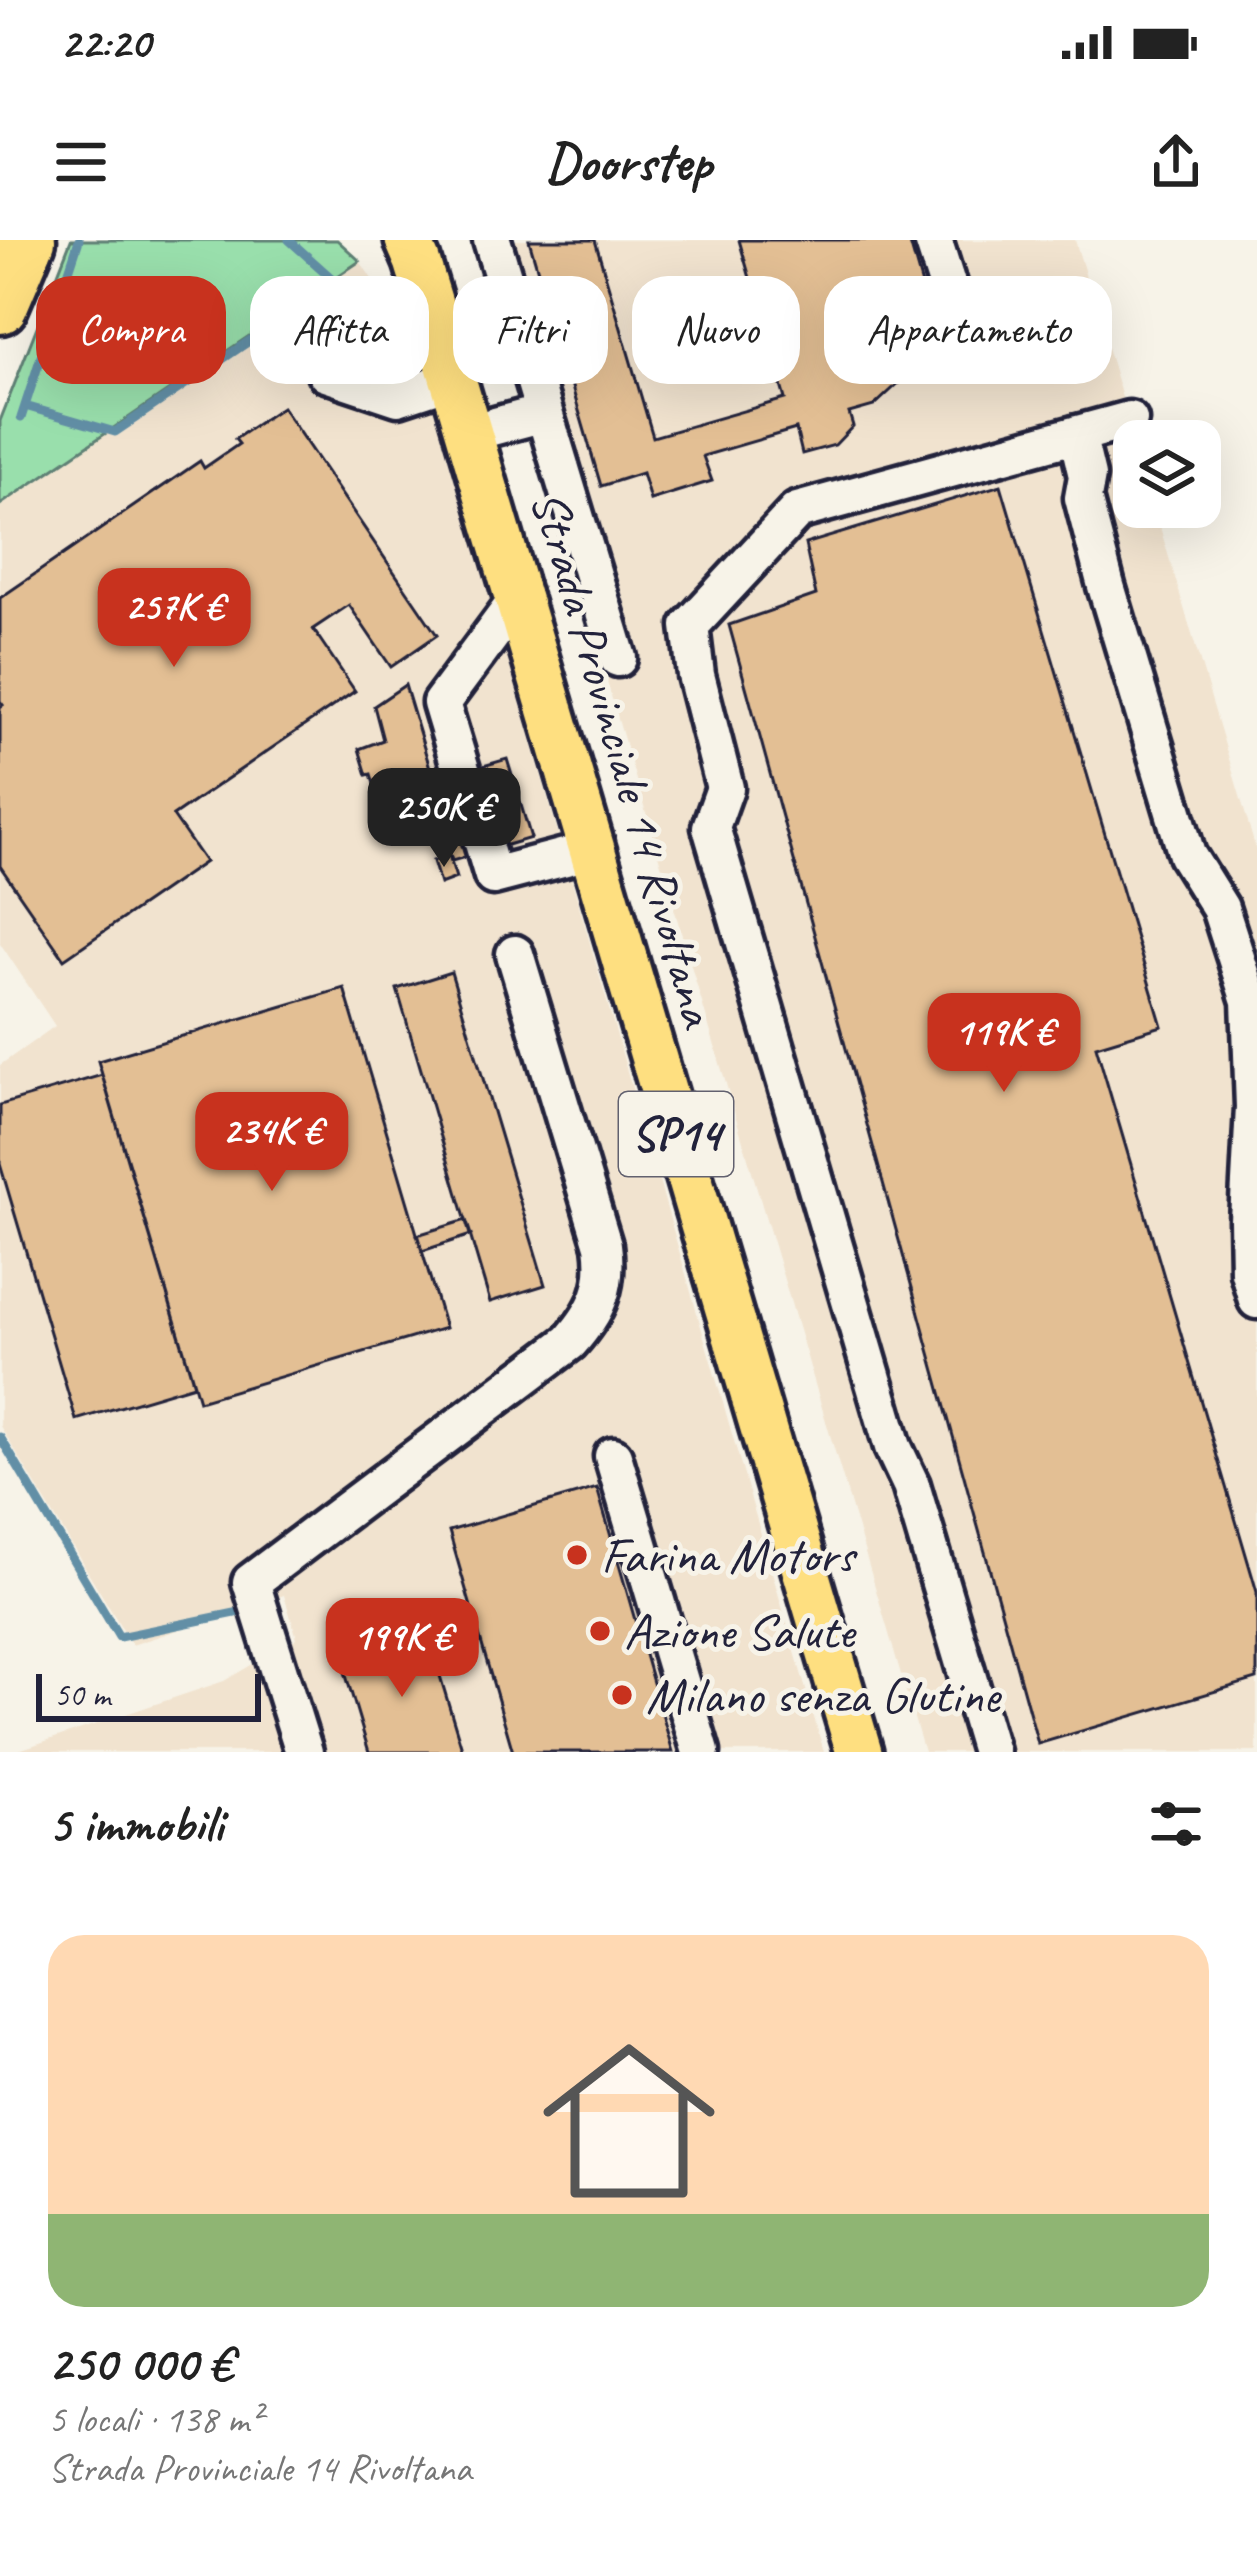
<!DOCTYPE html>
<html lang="it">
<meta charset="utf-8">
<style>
:root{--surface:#fff;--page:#f2f2f2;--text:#222;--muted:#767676;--line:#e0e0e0;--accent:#c8321e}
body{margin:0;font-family:Caveat,sans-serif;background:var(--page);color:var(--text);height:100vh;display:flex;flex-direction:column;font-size:45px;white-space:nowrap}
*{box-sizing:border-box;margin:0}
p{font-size:39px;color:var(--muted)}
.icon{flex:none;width:66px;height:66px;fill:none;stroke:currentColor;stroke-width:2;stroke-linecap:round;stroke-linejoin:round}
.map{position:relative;height:1512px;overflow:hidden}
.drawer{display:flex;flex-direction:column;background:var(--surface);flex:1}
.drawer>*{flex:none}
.guide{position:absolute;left:36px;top:36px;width:1185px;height:108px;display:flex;gap:24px}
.buttons{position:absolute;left:1113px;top:180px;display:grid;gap:24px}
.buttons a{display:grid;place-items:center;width:108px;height:108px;border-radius:24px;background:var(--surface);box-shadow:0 12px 48px #0002;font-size:60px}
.scale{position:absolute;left:36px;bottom:30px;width:225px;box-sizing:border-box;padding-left:12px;border:6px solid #22223b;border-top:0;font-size:33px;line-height:42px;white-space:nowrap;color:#22223b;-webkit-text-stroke:9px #f7f3e8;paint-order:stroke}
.price{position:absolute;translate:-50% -102px;padding:0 27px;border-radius:24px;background:var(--accent);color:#fff;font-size:39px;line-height:78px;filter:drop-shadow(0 3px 6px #0008)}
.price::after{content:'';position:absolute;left:50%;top:72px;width:36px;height:27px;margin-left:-18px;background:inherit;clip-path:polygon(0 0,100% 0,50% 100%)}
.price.current{background:#222;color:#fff}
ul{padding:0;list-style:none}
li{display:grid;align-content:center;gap:24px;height:636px;padding:0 48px}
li+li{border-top:3px solid var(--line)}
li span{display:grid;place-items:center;height:372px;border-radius:36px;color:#555}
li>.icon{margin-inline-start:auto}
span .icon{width:216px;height:216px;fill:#fffc;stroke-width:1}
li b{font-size:51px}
h2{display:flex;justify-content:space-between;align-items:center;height:144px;padding:0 48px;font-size:51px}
.chip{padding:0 42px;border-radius:36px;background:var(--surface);box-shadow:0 12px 48px #0002;font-size:42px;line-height:108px}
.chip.current{background:var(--accent);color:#fff}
.status{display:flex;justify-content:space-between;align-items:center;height:84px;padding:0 60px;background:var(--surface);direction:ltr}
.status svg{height:33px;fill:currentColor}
header{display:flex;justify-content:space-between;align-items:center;height:156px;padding:0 48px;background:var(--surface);font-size:54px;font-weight:700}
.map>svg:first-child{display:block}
.built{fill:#f1e3cf}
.green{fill:#99dfac;stroke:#5e8074;stroke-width:3}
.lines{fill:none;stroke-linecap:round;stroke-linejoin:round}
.stream{stroke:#628fa6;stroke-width:9}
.building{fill:#e3bf94;stroke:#22223b;stroke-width:3}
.minor-casing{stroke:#22223b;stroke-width:45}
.major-casing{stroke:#22223b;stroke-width:54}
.highway-casing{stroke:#22223b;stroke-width:63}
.minor{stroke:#f7f3e8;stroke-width:36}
.major{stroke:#fedf80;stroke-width:45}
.highway{stroke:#fedf80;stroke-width:54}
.poi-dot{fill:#c8321e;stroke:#f7f3e8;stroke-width:4.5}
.labels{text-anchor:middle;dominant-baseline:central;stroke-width:10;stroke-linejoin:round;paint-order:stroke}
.shield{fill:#f7f3e8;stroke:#62616f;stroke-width:3}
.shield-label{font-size:48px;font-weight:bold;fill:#22223b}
.street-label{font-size:51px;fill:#22223b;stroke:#f7f3e8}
.poi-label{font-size:51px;fill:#22223b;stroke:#f7f3e8;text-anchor:start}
</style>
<div class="status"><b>22:20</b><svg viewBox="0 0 49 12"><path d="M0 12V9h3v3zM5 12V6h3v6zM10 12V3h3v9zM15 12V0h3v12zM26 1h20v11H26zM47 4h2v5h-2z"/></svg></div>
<header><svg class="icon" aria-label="menu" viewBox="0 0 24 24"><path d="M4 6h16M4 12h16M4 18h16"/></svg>Doorstep<svg class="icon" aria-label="share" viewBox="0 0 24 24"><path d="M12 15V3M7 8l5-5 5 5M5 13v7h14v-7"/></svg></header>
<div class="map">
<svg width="1257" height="1512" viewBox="0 0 1257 1512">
<rect width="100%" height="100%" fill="#f7f3e8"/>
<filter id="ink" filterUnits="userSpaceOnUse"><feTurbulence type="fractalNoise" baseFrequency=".00833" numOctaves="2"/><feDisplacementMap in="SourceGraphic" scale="24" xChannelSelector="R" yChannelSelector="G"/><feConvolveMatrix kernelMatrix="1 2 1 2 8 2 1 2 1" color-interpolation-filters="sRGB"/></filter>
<g filter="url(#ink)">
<path class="built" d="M476,0H1075L1135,201L1134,267H1154L1257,613V1512H924Z
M360,21L418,108L824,1512H13L224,1441L297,1398L284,1355L132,1405L0,1186V825L55,786L0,703V265Z"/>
<path class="green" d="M71,0H337L360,21L0,265V181Z"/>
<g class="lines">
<path class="stream" d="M25,166L115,192L336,42L289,0
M21,178L79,0
M0,1197L119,1397L240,1372"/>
</g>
<path class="building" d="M529,0H595L653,197L785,159L739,0H909L934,87L893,99L905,137L874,166L849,173L853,186L835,205L802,214L796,189L703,216L712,241L650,260L642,233L601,246Z
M282,167L437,395L391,427L349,365L313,389L355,451L173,576L205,622L64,719L0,626V467L3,465L0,461V358L200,221L204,228L239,204L235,199Z
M1001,245L1162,786L1096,806L1257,1352V1439L1038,1504L729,385L816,355L805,304Z
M405,445L440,561L384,577L371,534L367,535L359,509L383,500L374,466Z
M507,519L531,598L452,621L440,582L481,569L469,530Z
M449,615L456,638L440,644L433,621Z
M451,732L545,1045L490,1062L397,749Z
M344,748L445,1088L199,1161L98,821Z
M102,835L194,1145L76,1180L0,924V865Z
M466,980L471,995L422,1011L417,995Z
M597,1248L673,1512H513L449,1291Z
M428,1396L463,1512H369L342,1422Z"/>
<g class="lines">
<defs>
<path id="minor" d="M492,0L618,418
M933,0L947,44
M326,133L398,157L453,139
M469,193L544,173
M1077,194L1087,236L1083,258L1106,346L1187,615L1220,668L1250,761L1254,867L1248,980L1249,1032L1257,1060
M518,359L441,463L493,636L592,610
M613,1216L701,1512
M304,1512L251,1342L570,1102C597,1071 609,1047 603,1005L515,714
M990,1512L911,1245L893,1207L711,587L725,548L696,435L690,386L797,271L1129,180"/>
<path id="major" d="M408,0L417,21L444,109L859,1512"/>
<path id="highway" d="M0,66L28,0"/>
</defs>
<use href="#minor" class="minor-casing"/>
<use href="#major" class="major-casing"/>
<use href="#highway" class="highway-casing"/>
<use href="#minor" class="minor"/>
<use href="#major" class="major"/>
<use href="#highway" class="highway"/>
</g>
</g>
<g class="poi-dot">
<circle cx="577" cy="1315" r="12"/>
<circle cx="600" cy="1391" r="12"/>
<circle cx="622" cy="1455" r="12"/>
</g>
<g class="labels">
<rect class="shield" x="619" y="852" width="114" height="84" rx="9"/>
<g class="shield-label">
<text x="676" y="894">SP14</text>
</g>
<g class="street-label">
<text transform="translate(624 518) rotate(74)">Strada Provinciale 14 Rivoltana</text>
</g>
<g class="poi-label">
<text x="601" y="1315">Farina Motors</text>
<text x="624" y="1391">Azione Salute</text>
<text x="646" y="1455">Milano senza Glutine</text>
</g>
</g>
</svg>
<div class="buttons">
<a><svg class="icon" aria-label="layers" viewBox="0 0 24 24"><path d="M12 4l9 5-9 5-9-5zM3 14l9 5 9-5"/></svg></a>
</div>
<div class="scale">50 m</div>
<b class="price" style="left:174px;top:430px">257K €</b>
<b class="price current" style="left:444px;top:630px">250K €</b>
<b class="price" style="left:1004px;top:855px">119K €</b>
<b class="price" style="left:272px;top:954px">234K €</b>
<b class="price" style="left:402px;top:1460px">199K €</b>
<div class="guide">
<a class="chip current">Compra</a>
<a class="chip">Affitta</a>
<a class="chip">Filtri</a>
<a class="chip">Nuovo</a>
<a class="chip">Appartamento</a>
</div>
</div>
<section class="drawer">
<h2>5 immobili<svg class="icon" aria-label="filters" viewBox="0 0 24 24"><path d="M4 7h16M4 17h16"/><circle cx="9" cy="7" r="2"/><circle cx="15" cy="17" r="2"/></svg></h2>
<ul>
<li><span style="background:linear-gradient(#ffd9b3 75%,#8fb573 0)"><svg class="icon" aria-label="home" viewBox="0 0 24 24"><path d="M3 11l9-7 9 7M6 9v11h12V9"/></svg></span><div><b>250 000 €</b><p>5 locali · 138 m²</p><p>Strada Provinciale 14 Rivoltana</p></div></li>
</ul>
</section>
